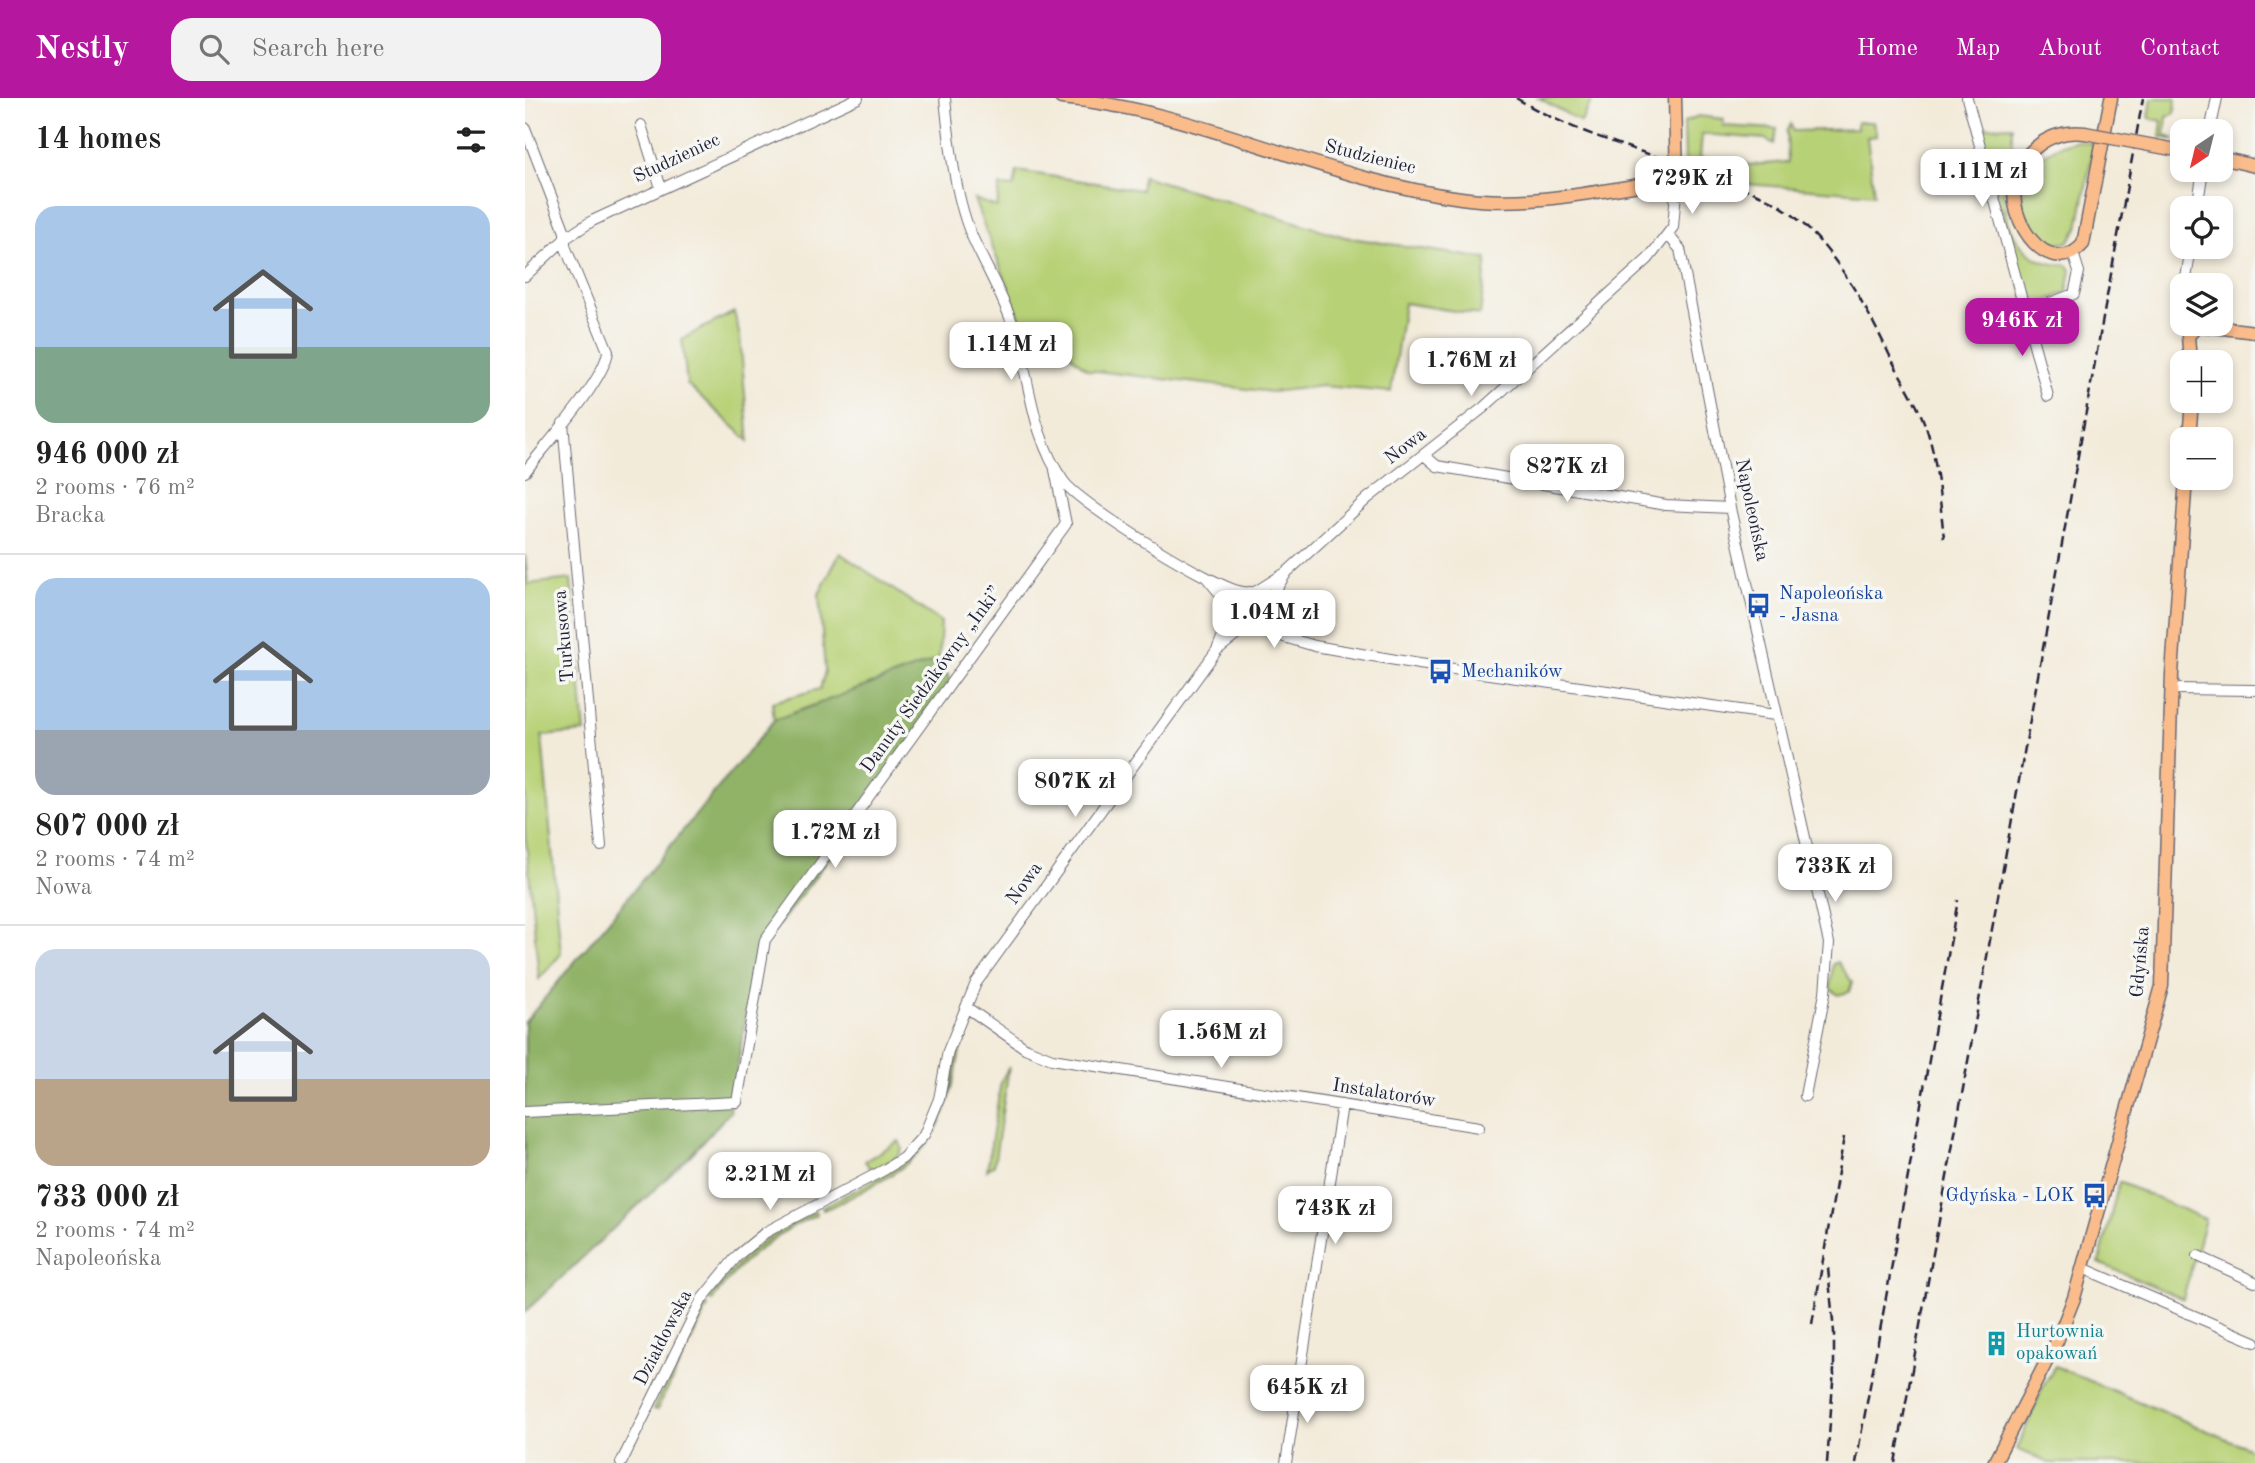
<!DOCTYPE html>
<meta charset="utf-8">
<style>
:root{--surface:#fff;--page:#f2f2f2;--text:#222;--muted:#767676;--line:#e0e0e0;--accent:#b5179e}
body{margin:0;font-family:"Old Standard TT",serif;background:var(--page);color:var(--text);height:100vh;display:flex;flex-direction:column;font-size:26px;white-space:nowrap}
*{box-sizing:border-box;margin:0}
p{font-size:23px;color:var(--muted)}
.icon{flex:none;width:38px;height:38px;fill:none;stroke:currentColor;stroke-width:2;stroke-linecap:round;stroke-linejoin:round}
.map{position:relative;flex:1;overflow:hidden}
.sheet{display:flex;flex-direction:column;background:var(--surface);width:525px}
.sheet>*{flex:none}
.needle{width:46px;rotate:215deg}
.tools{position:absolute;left:1645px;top:21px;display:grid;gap:14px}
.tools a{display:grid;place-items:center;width:63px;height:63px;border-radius:14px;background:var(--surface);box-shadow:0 4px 10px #0003;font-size:35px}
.price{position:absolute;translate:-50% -60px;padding:0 16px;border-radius:14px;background:#fff;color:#222;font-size:23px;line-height:46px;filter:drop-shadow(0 2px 4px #0008)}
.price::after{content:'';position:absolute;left:50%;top:42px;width:21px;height:16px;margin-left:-10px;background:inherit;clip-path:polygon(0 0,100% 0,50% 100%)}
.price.selected{background:var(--accent);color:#fff}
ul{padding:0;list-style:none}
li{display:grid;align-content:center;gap:14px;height:371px;padding:0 35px}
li+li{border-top:2px solid var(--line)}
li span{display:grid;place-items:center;height:217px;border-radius:21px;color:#555}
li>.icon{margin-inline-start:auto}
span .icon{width:126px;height:126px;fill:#fffc;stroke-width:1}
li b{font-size:30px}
h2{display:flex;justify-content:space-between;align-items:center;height:84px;padding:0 35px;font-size:30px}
header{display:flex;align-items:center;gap:42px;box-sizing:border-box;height:98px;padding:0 35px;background:var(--accent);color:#fff}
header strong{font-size:33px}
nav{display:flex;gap:38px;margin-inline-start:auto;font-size:24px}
.search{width:490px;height:63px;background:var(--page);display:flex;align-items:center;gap:18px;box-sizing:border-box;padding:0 24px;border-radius:21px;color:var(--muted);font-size:26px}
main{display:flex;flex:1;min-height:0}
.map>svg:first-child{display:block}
.green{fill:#b7d176;stroke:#6c7a58;stroke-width:2}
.forest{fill:#91b367;stroke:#5a6a51;stroke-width:2}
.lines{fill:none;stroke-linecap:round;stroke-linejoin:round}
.minor-casing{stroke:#6b6873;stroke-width:12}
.major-casing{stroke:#6b6873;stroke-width:15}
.minor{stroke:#fff;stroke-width:10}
.major{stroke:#fabc8b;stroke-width:12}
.rail{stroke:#22223b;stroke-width:2.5;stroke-dasharray:10 5;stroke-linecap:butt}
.major-bridge-casing{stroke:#6b6873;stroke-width:15;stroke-linecap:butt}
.major-bridge{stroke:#fabc8b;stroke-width:12}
.labels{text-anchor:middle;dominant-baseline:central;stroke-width:7;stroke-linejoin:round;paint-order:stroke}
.street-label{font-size:19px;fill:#22223b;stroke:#f6f6f2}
.transit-label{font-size:19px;fill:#164399;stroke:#f6f6f2;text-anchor:start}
.culture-label{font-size:19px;fill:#0d838f;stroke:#f6f6f2;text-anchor:start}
</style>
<header>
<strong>Nestly</strong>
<div class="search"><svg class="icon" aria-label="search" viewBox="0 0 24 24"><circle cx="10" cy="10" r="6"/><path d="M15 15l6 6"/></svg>Search here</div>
<nav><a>Home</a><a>Map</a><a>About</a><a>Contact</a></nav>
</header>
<main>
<section class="sheet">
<h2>14 homes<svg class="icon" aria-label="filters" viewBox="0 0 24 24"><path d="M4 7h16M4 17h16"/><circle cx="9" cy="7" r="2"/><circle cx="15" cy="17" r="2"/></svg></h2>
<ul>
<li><span style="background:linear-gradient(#a9c7e8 65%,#7fa58c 0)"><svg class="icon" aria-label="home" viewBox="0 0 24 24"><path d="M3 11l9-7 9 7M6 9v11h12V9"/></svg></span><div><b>946 000 zł</b><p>2 rooms · 76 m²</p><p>Bracka</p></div></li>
<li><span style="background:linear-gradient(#a9c7e8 70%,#9aa5b1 0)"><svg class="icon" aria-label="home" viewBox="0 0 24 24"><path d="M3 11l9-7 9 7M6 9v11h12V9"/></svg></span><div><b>807 000 zł</b><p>2 rooms · 74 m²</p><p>Nowa</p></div></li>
<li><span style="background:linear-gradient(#c9d6e8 60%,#b9a48a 0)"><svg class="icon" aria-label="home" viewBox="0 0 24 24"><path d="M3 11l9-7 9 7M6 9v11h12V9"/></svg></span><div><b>733 000 zł</b><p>2 rooms · 74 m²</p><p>Napoleońska</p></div></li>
</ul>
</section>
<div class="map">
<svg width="1730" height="1365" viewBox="0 0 1730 1365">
<rect width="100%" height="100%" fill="#f6f6f2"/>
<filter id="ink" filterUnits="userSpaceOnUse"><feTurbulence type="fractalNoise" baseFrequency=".0143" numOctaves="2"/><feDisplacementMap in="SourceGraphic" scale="14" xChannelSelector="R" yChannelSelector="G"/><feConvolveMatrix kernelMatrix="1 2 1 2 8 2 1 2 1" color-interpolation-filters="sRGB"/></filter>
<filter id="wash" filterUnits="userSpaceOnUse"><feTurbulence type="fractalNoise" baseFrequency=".00686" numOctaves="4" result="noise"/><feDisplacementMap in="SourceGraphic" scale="28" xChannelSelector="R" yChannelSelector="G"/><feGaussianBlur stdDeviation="1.57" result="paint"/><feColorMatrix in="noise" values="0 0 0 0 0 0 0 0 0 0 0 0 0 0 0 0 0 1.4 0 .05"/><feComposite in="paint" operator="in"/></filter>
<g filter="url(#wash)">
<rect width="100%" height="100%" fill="#f3ebda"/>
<path class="green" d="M1014,0H1068L1056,24Z
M1627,0H1651L1650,15L1642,19L1640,37L1650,42L1635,39L1637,23L1624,20Z
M1173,18L1199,21L1198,28L1252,31L1249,46L1240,41L1177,36L1175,60L1225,67L1263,64L1262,33L1266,26L1268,33L1332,31V24H1348L1352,38L1342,39L1349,96L1221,86L1160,67L1159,24Z
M1487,28V47L1492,53C1465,95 1482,169 1542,167L1546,172L1542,194L1510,208L1501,205L1453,29Z
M1551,43L1569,46L1553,130L1543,144L1534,146C1476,131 1491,53 1551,43Z
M492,73L616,92L618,78L820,139L962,161L955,217L879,205L866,294L797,288L747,294L563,272L542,254L504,247C489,197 466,150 449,101L472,109L475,88L489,89Z
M209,214L215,239L224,343L162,286L157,241Z
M315,455L416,524L414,561L249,622L247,604L295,591L300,573L294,496Z
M0,457L3,486L46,481L60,634L17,638L36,856L14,881L0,732Z
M712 513a12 12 0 1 1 24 0a12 12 0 1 1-24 0Z
M1313,864L1327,884L1324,894L1313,897L1305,890L1308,866Z
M449,926L441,932L437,942C423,1018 415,1053 341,1091C328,1098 313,1107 298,1112L297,1109C348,1083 406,1060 423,999C428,978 429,956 437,936Z
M484,969L469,1067L462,1072L476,983Z
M374,1043L377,1050L374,1057L351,1072L344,1069L340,1063Z
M1594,1084L1680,1121L1658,1201L1574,1165Z
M291,1112L292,1116C248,1136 214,1163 187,1203L183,1201C221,1153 237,1140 291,1112Z
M179,1207L183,1209L132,1312L128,1311Z
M1530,1268L1730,1353V1365H1524L1492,1351L1518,1289Z"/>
<path class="forest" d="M414,561L426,583L309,754L231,857L205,1014L162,1061L0,1214V924L249,622Z"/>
</g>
<g filter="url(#ink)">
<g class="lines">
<defs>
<path id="minor" d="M420,0C424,41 430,98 446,136C460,168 479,199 490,233C505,283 507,340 539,384C556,407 693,493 719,494
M1442,0L1523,298
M116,27L136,90
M0,30L40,134V148L83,253C80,282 20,348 0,374
M1685,33L1692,0
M1672,110L1678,72
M1143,137L1155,151L1205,410L1304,845L1300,895L1280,998
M0,178L41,140L67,123L333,0
M1660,187L1666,149
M1657,201L1654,218L1657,224
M1501,214L1549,196L1554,174L1548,155
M38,325L76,748
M899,357L912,368L1141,407L1205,410
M682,480L705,508
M706 513a19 19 0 1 1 38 0a19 19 0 1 1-38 0Z
M730,494L762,474L843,400L958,310L1123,161L1148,129L1152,81
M742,505L762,474
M743,519L770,540
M732,531L790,548L894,566L1250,617
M692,552L719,531
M1647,591L1730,592
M441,909L500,950L527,961L954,1029
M0,1014L212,1004L240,842L541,426L529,367
M1673,1158L1730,1184
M1560,1171L1730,1244
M96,1365L177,1201L213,1157L241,1134L359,1072L378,1060L399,1037L414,1001L423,953L451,885L692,552L706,518
M761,1365L817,1007"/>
<path id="major" d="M536,0C673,12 798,82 936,100C1007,110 1082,91 1152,81L1150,0
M1560,35C1541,33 1525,37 1510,50C1456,95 1520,191 1558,146L1586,0
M1696,60L1730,68
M1665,264L1663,238L1673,227L1730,234
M1664,341L1667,303
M1469,1365L1532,1243L1549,1200L1637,888L1647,576L1661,380"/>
</defs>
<use href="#minor" class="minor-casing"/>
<use href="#major" class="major-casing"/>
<use href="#minor" class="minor"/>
<use href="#major" class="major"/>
<path class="rail" d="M991,0C1069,48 1161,61 1243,101C1299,129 1339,204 1365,258C1378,284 1394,307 1403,335C1413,368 1415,405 1419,440
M1303,1170L1309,1234V1278
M1287,1226L1319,1039
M1302,1365L1309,1271
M1331,1365L1433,802
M1370,1365L1618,0"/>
<defs>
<path id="major-bridge" d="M1560,35L1657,53"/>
</defs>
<use href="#major-bridge" class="major-bridge-casing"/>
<use href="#major-bridge" class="major-bridge"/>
</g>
</g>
<defs>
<symbol id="bus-bare" viewBox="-9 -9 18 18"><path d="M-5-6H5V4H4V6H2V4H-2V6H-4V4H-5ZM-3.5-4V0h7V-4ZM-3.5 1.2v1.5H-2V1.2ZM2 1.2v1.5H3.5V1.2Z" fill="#1a4fb4" stroke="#f6f6f2" stroke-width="2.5" paint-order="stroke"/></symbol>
<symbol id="building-bare" viewBox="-9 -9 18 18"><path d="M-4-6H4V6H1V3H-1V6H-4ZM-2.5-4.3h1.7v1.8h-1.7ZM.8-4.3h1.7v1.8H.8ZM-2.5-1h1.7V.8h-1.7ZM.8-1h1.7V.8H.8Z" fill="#0f9aa8" stroke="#f6f6f2" stroke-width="2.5" paint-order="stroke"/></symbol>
</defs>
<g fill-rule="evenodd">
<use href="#bus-bare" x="1216" y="490" width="35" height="35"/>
<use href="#bus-bare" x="898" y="556" width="35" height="35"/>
<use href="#bus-bare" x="1552" y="1080" width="35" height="35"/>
<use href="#building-bare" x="1454" y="1228" width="35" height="35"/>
</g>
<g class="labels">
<g class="street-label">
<text transform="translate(845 60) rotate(14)">Studzieniec</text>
<text transform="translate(152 61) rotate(-25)">Studzieniec</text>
<text transform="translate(881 349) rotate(-38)">Nowa</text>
<text transform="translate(1226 412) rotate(78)">Napoleońska</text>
<text transform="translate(40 538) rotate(-95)">Turkusowa</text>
<text transform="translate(407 582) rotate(-54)">Danuty Siedzikówny „Inki”</text>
<text transform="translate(500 786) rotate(-54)">Nowa</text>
<text transform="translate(1616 864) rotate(-85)">Gdyńska</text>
<text transform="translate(859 996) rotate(9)">Instalatorów</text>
<text transform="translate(139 1240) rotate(-63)">Działdowska</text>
</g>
<g class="transit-label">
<text x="1254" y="496">Napoleońska<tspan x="1254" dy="22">- Jasna</tspan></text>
<text x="936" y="574">Mechaników</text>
<text x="1550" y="1098" text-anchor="end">Gdyńska - LOK</text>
</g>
<g class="culture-label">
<text x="1491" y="1234">Hurtownia<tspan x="1491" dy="22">opakowań</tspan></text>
</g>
</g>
</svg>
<div class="tools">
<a><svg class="needle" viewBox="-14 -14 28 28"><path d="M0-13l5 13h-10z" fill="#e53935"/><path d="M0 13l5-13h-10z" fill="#767676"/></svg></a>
<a><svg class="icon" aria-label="locate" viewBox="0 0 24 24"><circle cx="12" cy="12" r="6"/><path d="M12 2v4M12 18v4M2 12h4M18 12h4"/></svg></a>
<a><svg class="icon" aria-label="layers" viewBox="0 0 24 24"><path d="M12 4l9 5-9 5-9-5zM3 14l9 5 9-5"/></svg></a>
<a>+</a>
<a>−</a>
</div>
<b class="price" style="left:1457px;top:111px">1.11M zł</b>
<b class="price" style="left:1167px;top:118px">729K zł</b>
<b class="price selected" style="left:1497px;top:260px">946K zł</b>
<b class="price" style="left:486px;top:284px">1.14M zł</b>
<b class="price" style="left:946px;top:300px">1.76M zł</b>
<b class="price" style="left:1042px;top:406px">827K zł</b>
<b class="price" style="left:749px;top:552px">1.04M zł</b>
<b class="price" style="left:550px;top:721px">807K zł</b>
<b class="price" style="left:310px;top:772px">1.72M zł</b>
<b class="price" style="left:1310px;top:806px">733K zł</b>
<b class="price" style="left:696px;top:972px">1.56M zł</b>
<b class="price" style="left:245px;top:1114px">2.21M zł</b>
<b class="price" style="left:810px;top:1148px">743K zł</b>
<b class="price" style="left:782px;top:1327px">645K zł</b>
</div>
</main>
